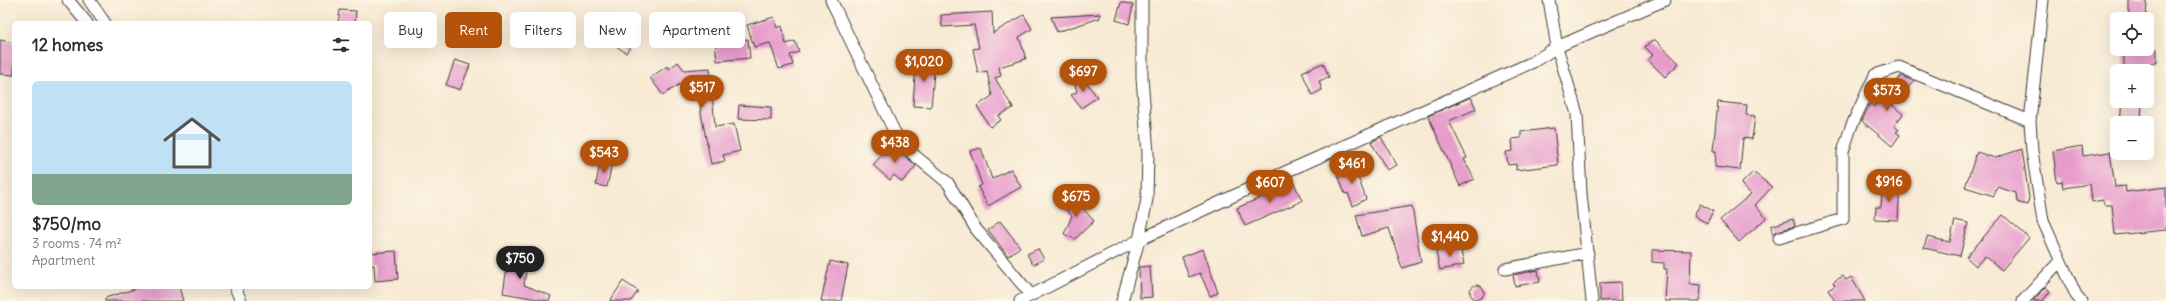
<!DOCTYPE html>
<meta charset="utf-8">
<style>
:root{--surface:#fff;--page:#f7f7f7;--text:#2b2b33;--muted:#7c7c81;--accent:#b45309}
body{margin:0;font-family:Delius,sans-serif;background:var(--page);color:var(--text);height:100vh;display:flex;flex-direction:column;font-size:15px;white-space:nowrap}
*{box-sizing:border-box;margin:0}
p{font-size:13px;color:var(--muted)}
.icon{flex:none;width:22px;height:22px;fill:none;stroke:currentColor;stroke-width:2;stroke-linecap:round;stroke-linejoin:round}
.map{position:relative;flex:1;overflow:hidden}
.drawer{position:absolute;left:12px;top:21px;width:360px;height:268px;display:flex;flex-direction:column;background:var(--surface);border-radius:6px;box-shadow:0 4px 16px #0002}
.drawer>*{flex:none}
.guide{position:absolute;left:384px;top:12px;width:380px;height:36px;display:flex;gap:8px}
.buttons{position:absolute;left:2110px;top:12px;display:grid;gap:8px}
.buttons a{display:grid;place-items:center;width:44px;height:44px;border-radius:6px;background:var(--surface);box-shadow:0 4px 16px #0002;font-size:20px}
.price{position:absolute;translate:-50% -34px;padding:0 9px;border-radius:14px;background:var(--accent);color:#fff;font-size:13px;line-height:26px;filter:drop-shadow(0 1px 2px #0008)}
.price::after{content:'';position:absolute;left:50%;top:24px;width:12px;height:9px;margin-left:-6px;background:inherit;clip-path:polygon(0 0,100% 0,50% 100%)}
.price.selected{background:#222;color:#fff}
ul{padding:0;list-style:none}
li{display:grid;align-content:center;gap:8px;height:212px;padding:0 20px}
li span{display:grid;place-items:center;height:124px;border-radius:6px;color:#555}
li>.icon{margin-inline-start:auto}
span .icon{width:72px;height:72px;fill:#fffc;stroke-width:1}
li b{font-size:17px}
h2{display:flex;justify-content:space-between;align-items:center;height:48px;padding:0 20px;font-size:17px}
.pill{padding:0 14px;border-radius:6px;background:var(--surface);box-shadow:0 4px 16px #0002;font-size:14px;line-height:36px}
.pill.selected{background:var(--accent);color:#fff}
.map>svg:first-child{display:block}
.building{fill:#e79ccc}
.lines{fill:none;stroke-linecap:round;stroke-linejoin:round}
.minor-casing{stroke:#3d3b38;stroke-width:13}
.minor{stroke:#fff;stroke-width:11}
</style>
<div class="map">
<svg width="2166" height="301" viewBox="0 0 2166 301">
<rect width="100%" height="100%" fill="#fcf5e5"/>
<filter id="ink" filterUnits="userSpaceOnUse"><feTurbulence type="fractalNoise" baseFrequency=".025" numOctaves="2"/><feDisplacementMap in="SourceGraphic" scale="8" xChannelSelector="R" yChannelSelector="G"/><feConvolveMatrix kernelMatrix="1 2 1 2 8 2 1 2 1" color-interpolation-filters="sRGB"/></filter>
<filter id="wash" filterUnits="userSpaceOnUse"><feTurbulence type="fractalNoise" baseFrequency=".012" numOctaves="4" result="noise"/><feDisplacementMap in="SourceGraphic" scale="16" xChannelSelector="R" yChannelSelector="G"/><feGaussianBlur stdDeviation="0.9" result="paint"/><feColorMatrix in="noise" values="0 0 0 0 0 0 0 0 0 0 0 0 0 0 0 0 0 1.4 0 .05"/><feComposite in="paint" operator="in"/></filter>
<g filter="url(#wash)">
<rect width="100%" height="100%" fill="#f8ead4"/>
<g id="blocks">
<path class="building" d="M2129,0H2147L2146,19H2129Z
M1121,2L1133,5L1129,24L1116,20Z
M340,10L356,11L355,23H338Z
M992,12L993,33L1024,15L1032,29L1019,37L1026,59L999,67L1001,76L995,78L1013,108L998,116L1001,120L990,127L977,106L992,96L987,71L978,73L973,49L979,48L974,25L942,27L941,15Z
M1100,14V18L1057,32L1051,17Z
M774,17L777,28L782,26L786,44L795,41L799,52L790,55L793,65L779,69L770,43L754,47L747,25Z
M627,28L638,36L626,53L615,45Z
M748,39L750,58L717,61L715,42Z
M1654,39L1679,63L1665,77L1648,60L1653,55L1645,47Z
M0,40L14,43V75L0,74Z
M2124,49H2157V63H2150V71H2124Z
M455,60L470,65L460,90L446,85Z
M916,60L935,61L931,107L913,106Z
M678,62L684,70L710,68L715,127L734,124L740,151L723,155L725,161L711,164L701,113L697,73L663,95L650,78L667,66L669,69Z
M1323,63L1329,77L1319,81L1322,90L1312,95L1302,72Z
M1082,76L1097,97L1081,108L1071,95L1077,92L1074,82Z
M1901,76L1914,81L1892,105L1903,114L1894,126L1899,130L1896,132L1900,135L1892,146L1862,121L1870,104L1874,107Z
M1471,97L1476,109L1449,121L1467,158L1464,159L1474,179L1460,186L1428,116Z
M2122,101H2142L2141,123H2120Z
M1718,102L1747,105L1746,115L1755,116L1752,139L1743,138L1740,170L1715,167L1716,151H1713Z
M739,105L771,107V120L738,119Z
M1554,128L1558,165L1516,170V164L1508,165L1506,152L1513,151L1512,139L1521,138V132Z
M1381,137L1397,165L1387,170L1371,142Z
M892,144L916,166L902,182L894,175L890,180L873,165Z
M2082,146L2083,156L2110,152L2115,187L2125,186L2126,192L2166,187V230L2115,235L2112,205H2104L2103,200L2092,202L2090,184L2063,188L2062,181L2057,182L2053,151Z
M981,148L992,179L1011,169L1021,187L988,206L978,187L982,185L970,151Z
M2022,149L2029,198L2027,205L2017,202L2016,193L1997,187L1994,196L1965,187L1977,152L1995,158Z
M1348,152L1353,163L1342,168L1338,156Z
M600,161L612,163L607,187L596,185Z
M1354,166L1366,199L1353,206L1348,193L1345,194L1337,173Z
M1753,172L1772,187L1755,205L1766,218L1739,242L1720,220L1751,194L1741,184Z
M1294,183L1302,201L1245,226L1237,208Z
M1883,183L1900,184L1898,220L1875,219L1876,207H1881Z
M1070,194L1094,221L1075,239L1064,234L1072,216L1060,203Z
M1700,204L1713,211L1707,223L1694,216Z
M1412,206L1421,262L1402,268L1389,228L1362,236L1356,215Z
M2003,215L2029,238L2002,270L1985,256L1976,266L1966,257Z
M1793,219L1795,226L1777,231L1773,235L1771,226Z
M1955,220L1968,223L1960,256L1924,248L1927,237L1950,242Z
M1000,221L1020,247L1008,256L988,230Z
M1460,246L1464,265L1440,270L1436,252Z
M1038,249L1044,259L1033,265L1027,254Z
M1203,249L1218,293L1210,296L1200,273L1189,277L1182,257Z
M1652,250L1691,251L1690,284L1701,285L1700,301H1665L1667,269H1664V263L1652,262Z
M396,251L398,279L375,281L374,265L370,266V253Z
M509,254L528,258L524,285L551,296L549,301L503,293Z
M830,261L848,265L841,301H821Z
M1150,266L1152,297L1140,298L1139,267Z
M1538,270L1540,282L1515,286L1513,275Z
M1843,276L1846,280L1851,277L1865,301H1835L1828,290L1835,286L1833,282Z
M623,281L638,291L631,301H610Z
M1621,282L1622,300L1600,301V283Z
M1470 292a7 7 0 1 1 14 0a7 7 0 1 1-14 0Z
M141,287H179L183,301H105V298Z
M2045,287L2050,291L2043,301H2033Z"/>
</g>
</g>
<g filter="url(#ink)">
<use href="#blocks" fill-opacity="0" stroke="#3d3b38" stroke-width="1"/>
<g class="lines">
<defs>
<path id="minor" d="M68,0L87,23
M89,0L105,23
M831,0L894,131L908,150L948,183L976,229L1031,295
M1549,0L1557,47L1577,114L1581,193L1592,301
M2043,0L2030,121L2032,151L2043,221L2076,295L2081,301
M1779,238L1843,219V152L1851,127L1875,75L1899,67L2030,121
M1505,269L1588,253
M235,287L241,301
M1020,301L1139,240L1274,177L1533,62L1557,47L1665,0
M1122,301L1139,240L1147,199L1148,153L1142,78V0
M2023,301L2060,261"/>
</defs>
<use href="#minor" class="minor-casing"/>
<use href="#minor" class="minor"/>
</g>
</g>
</svg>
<div class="buttons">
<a><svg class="icon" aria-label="locate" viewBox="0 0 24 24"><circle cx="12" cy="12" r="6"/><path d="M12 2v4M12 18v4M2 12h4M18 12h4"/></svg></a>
<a>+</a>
<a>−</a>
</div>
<b class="price" style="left:924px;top:83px">$1,020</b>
<b class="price" style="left:1083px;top:93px">$697</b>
<b class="price" style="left:702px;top:109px">$517</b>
<b class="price" style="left:1887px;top:112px">$573</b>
<b class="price" style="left:895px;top:164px">$438</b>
<b class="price" style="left:604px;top:174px">$543</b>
<b class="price" style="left:1352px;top:185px">$461</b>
<b class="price" style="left:1889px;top:203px">$916</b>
<b class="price" style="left:1270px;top:204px">$607</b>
<b class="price" style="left:1076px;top:218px">$675</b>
<b class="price" style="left:1450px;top:258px">$1,440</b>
<b class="price selected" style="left:520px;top:280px">$750</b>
<div class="guide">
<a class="pill">Buy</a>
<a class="pill selected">Rent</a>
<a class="pill">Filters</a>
<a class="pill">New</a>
<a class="pill">Apartment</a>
</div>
<section class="drawer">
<h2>12 homes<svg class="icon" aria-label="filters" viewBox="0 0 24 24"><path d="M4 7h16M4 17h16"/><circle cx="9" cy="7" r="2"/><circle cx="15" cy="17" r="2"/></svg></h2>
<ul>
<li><span style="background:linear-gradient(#bfe0f5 75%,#7fa58c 0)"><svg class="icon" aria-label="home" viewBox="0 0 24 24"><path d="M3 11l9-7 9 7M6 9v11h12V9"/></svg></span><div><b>$750/mo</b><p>3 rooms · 74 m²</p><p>Apartment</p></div></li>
</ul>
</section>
</div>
